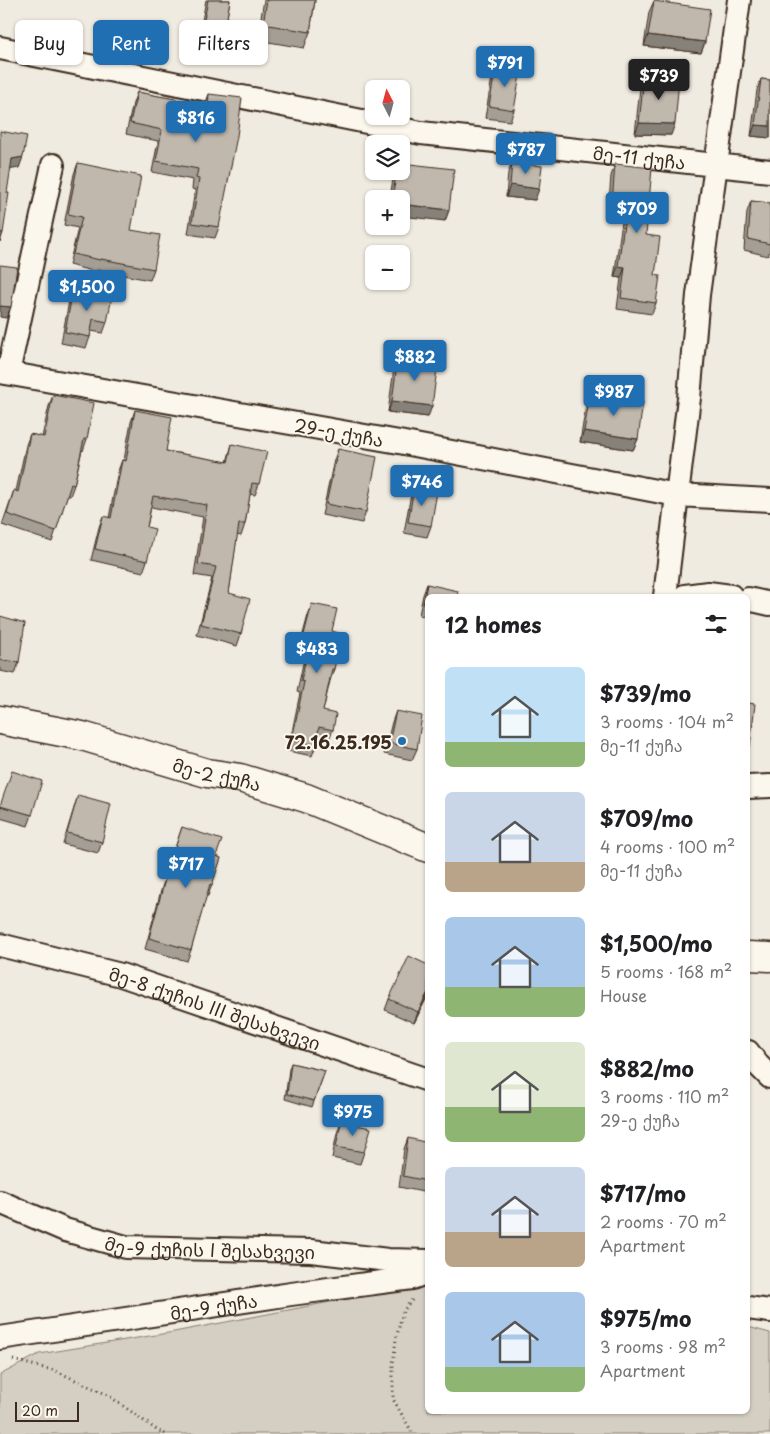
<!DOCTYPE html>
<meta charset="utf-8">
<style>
:root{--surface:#fff;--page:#f6f6f6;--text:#202124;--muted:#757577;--accent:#1f6fb2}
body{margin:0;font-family:"Playpen Sans","Noto Sans Georgian",sans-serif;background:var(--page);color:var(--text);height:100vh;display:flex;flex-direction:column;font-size:19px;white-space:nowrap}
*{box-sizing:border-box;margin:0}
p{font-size:16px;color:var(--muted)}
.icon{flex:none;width:28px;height:28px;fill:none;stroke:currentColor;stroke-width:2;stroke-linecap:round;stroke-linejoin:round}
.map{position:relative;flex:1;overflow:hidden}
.drawer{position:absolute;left:425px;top:594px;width:325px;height:820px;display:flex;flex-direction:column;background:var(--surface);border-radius:8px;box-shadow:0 1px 4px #0004}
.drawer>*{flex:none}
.guide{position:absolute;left:15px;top:20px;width:335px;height:45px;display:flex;gap:10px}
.needle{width:32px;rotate:354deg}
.buttons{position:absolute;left:365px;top:80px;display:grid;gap:10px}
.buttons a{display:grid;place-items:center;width:45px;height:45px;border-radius:8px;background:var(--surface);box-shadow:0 1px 4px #0004;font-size:25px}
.scale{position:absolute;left:15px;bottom:12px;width:64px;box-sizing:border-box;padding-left:5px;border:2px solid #3b2a1e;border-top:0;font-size:14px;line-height:18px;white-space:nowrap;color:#3b2a1e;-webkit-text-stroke:4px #fbf7ec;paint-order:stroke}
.price{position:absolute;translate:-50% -42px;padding:0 11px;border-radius:5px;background:var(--accent);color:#fff;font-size:16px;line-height:32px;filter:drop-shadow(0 1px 2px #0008)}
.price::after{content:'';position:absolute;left:50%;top:30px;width:15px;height:11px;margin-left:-8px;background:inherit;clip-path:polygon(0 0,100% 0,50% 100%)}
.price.active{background:#222;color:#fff}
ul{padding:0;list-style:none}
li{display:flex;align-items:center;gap:15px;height:125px;padding:0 20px}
li span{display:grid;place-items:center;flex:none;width:140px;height:100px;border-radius:8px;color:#555}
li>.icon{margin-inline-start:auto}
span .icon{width:60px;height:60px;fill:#fffc;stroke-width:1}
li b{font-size:21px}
h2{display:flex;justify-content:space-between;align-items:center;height:60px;padding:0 20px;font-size:21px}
.chip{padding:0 18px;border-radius:8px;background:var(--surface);box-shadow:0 1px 4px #0004;font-size:18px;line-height:45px}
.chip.active{background:var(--accent);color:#fff}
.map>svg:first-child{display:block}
.green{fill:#d5cec3;stroke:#887c70}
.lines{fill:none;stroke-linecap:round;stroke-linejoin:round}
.minor-casing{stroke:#3b2a1e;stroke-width:26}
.major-casing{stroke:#3b2a1e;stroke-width:31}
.path{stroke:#3b2a1e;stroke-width:3;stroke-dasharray:1 4;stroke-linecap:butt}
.minor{stroke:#fbf7ec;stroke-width:22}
.major{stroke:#fbf7ec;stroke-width:28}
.wall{fill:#a59e95;stroke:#3b2a1e}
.shaded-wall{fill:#868179;stroke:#3b2a1e}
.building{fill:#c0b8ad;stroke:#3b2a1e}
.poi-dot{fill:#1f6fb2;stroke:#fbf7ec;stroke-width:2}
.labels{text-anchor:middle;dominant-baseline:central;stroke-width:4;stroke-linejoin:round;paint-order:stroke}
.street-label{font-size:18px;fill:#3b2a1e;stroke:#fbf7ec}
.poi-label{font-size:18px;font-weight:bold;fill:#3b2a1e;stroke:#fbf7ec;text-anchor:end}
</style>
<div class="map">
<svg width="770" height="1434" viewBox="0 0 770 1434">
<rect width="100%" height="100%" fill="#f0ebe0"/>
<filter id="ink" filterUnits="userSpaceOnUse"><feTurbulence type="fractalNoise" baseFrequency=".02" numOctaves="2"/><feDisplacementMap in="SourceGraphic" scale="10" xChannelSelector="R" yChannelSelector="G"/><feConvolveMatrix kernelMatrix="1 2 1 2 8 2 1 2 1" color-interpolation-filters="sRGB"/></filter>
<g filter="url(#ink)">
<path class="green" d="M427,1286L428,1411H748V1327L770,1333V1434H0V1375L39,1354L174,1332L330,1302Z"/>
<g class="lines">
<defs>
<g id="minor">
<path d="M739,0L716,165L770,171"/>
<path id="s1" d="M0,48L421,133L716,165L698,295L689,398L677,495L399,442L0,372"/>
<path d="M8,373L53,165"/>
<path d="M665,596L677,495L770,500"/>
<path d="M685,596L708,593L731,596"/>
<path d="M748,599L770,604"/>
<path d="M748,787L770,786"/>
<path id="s2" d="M0,945L121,975L428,1080"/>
<path d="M748,1052L758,1065L770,1077"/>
<path id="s3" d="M0,1202L65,1230L126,1247L311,1251L388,1260L428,1261"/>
<path d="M748,1308L770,1311"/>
<path id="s4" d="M0,1338L291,1294L412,1278L428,1272"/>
</g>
<g id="major">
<path id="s5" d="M0,720L82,736L207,773L240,778L306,798L428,848"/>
<path d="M748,956L770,957"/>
</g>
</defs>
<use href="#minor" class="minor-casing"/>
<use href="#major" class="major-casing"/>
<path class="path" d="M412,1300L403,1311L396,1339L393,1364V1399L413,1434
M13,1360L56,1371L108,1395L158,1431L166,1434"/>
<use href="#minor" class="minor"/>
<use href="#major" class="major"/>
</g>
<path class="wall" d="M206,0H230L224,35L220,46L198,41Z
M264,0H315L310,32L304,48L257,40Z
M654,1L705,42L701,53L644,46L649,12Z
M496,66L514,110L510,121L485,118L492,77Z
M644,77L671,135L635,134L640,88Z
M761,79L770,80V138L751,136L757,90Z
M137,92L205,105L209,94L219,227L215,238L188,234L195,190L192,189L193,180L152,172L158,141L126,134L133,103Z
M512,162L535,200L506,197L508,173Z
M78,163L131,230L154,269L150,280L97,270L96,272L69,265L78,228L64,225L74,174Z
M615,164L646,235L655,275L656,303L652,314L617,309L621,278L614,277L623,215L608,214L611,176Z
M394,171H401L449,210L445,221L401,199H390Z
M751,201L770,203V250L768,256L744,250L747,212Z
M73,290L107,322L103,333L91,331L90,337L86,348L61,343L69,301Z
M398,357L428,417L388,412L394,368Z
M590,394L638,439L633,450L580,442L586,405Z
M53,395L87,439L83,451L82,450L74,485L70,496H67L52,542L2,525L14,490L16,491L26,445L30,434L42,437L49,406Z
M135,410L166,451L227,462L232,444L259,484L255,495L250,494L245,524L241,536L237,535L229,593L241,634L237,646L197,635L212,578L194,575L203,517L151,507L147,527V561L143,572L91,560L99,527L103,516L109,518L118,471L122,460H124L131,422Z
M338,449L366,512L362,523L322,515L334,460Z
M414,488L431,526L427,537L404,533L410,499Z
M427,584L428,596V617L419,615L423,595Z
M312,604L332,631L334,669L330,681L323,711L333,730L328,741L317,739L316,745L312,756L288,751L300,693L297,692L305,654L298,653L308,615Z
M0,616L19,662L15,674L0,671Z
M396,711L417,749L412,760L384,754L392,722Z
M78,795L102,842L98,853L63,844Z
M0,805L32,815L28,826L0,818Z
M182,827L216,856L221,858L208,896H206L191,950L187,961L145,949L162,887Z
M428,965V995L414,1023L385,1010L389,999Z
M291,1063L325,1071L312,1107L285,1099L289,1069Z
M341,1122L364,1152L360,1164L332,1158L337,1133Z
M408,1138L427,1181L423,1192L399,1187L404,1149Z"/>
<path class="shaded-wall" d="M648,35L705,42L701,53L644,46Z
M639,123L675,124L671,135L635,134Z
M755,125L770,126V138L751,136Z
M23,157L19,168L8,170L12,159Z
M510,185L539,189L535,200L506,197Z
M612,203L627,204L623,215L608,214Z
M401,204L449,210L445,221L401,216Z
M0,232L3,233L0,242Z
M618,266L625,267L621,278L614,277Z
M0,306L11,307L6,318L0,317Z
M392,401L432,406L428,417L388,412Z
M584,431L638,439L633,450L580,442Z
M428,992V995L414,1023L418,1012Z"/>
<path class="building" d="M208,0H230L224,35L202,30Z
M267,0H315L310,32L263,24Z
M654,1L710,9L705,42L648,35Z
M496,66L521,69L514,110L489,106Z
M644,77L679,80L675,124L639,123Z
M761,79L770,80V126L755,125Z
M137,92L208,105L209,94L242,98L237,136L219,227L192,223L199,179L196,178L198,169L156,161L162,130L130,123Z
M0,131L27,136L23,157L12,159L7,193H9L3,233L0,232Z
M512,162L542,166L539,189L510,185Z
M78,163L141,176L131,230L160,235L154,269L101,259L100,260L73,254L82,217L68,214Z
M401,163L454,169L449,210L401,204V199H393L396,171H401Z
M615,164L652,168L646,235L660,237L655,275L660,276L656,303L621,298L625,267L618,266L627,204L612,203Z
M751,201L770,203V244L748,239Z
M0,265L17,267L11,307L0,306Z
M73,290L112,297L107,322L93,319L90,337L65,332Z
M398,357L438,362L432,406L392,401Z
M590,394L643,402L638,439L584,431Z
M53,395L94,403L87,439H84L74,485L71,484L56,531L7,514L14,490L18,492L30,434L44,437Z
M135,410L172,417L166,451L228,462L232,444L267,452L259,484L252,483L245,524H239L229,593L250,599L241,634L201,624L216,567L198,564L207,505L153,496L147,527L155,529L147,561L95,549L103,516L111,518L122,460L126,461Z
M338,449L377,457L366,512L326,504Z
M414,488L437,492L431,526L408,522Z
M427,584L458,591L457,596H428V605L423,604Z
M312,604L337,609L332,631L342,634L334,669H332L323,711L336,714L333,730L319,727L316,745L292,740L304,682L301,681L309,643L302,642Z
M0,616L25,623L19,662L0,660Z
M748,703L755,704L750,746H748Z
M396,711L422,716L417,749L389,743Z
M12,771L42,781L32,815L0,806Z
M78,795L111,804L102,842L67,833Z
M182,827L222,840L216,856L221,858L212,885L210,884L191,950L149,938L166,876Z
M409,956L428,965V992L418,1012L389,999Z
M291,1063L325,1071L314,1101L287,1094Z
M341,1122L371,1128L364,1152L336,1147Z
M408,1138L428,1143L427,1181L403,1176Z"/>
</g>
<circle class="poi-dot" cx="402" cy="741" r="5"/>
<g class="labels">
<g class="street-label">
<text stroke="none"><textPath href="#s1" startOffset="649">მე-11 ქუჩა</textPath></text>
<text transform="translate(339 432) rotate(10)">29-ე ქუჩა</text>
<text stroke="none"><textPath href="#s5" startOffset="224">მე-2 ქუჩა</textPath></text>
<text stroke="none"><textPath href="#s2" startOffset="224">მე-8 ქუჩის III შესახვევი</textPath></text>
<text stroke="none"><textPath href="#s3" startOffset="218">მე-9 ქუჩის I შესახვევი</textPath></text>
<text stroke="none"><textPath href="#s4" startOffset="216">მე-9 ქუჩა</textPath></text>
</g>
<g class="poi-label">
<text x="392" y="741">72.16.25.195</text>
</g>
</g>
</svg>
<div class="buttons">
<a><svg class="needle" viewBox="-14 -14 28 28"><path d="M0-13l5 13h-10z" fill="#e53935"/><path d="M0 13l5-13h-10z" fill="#757577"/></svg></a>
<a><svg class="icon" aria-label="layers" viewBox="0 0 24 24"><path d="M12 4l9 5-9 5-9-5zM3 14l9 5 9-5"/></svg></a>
<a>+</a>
<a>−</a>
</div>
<div class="scale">20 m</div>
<b class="price" style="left:505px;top:88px">$791</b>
<b class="price active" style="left:659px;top:101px">$739</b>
<b class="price" style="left:196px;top:143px">$816</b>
<b class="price" style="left:526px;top:175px">$787</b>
<b class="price" style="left:637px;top:234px">$709</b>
<b class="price" style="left:87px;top:312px">$1,500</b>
<b class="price" style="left:415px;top:382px">$882</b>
<b class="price" style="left:614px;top:417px">$987</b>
<b class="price" style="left:422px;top:507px">$746</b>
<b class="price" style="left:317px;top:674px">$483</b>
<b class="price" style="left:186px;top:889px">$717</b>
<b class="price" style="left:353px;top:1137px">$975</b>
<div class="guide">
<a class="chip">Buy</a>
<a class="chip active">Rent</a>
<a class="chip">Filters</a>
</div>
<section class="drawer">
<h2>12 homes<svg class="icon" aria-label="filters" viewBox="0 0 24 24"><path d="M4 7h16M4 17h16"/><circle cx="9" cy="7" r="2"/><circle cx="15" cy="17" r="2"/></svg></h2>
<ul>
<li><span style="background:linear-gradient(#bfe0f5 75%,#8fb573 0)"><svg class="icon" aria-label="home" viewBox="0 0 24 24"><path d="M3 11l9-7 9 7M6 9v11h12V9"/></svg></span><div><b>$739/mo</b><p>3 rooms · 104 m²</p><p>მე-11 ქუჩა</p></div></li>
<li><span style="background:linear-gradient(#c9d6e8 70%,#b9a48a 0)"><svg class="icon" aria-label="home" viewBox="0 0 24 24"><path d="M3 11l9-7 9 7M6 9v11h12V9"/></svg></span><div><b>$709/mo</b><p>4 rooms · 100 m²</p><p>მე-11 ქუჩა</p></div></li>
<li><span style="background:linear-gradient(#a9c7e8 70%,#8fb573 0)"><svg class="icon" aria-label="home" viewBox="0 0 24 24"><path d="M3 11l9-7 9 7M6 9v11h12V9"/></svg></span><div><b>$1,500/mo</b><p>5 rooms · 168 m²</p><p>House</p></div></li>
<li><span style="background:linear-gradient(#dfe7d0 65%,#8fb573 0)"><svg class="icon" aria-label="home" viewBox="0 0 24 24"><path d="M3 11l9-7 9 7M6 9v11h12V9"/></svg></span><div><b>$882/mo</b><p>3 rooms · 110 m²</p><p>29-ე ქუჩა</p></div></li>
<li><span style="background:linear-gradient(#c9d6e8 65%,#b9a48a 0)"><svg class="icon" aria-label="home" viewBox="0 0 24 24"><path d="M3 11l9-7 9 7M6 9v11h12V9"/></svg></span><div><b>$717/mo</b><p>2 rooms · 70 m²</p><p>Apartment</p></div></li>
<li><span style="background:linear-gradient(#a9c7e8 75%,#8fb573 0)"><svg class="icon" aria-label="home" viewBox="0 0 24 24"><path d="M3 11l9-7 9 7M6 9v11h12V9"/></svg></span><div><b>$975/mo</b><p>3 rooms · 98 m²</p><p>Apartment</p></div></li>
</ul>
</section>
</div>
